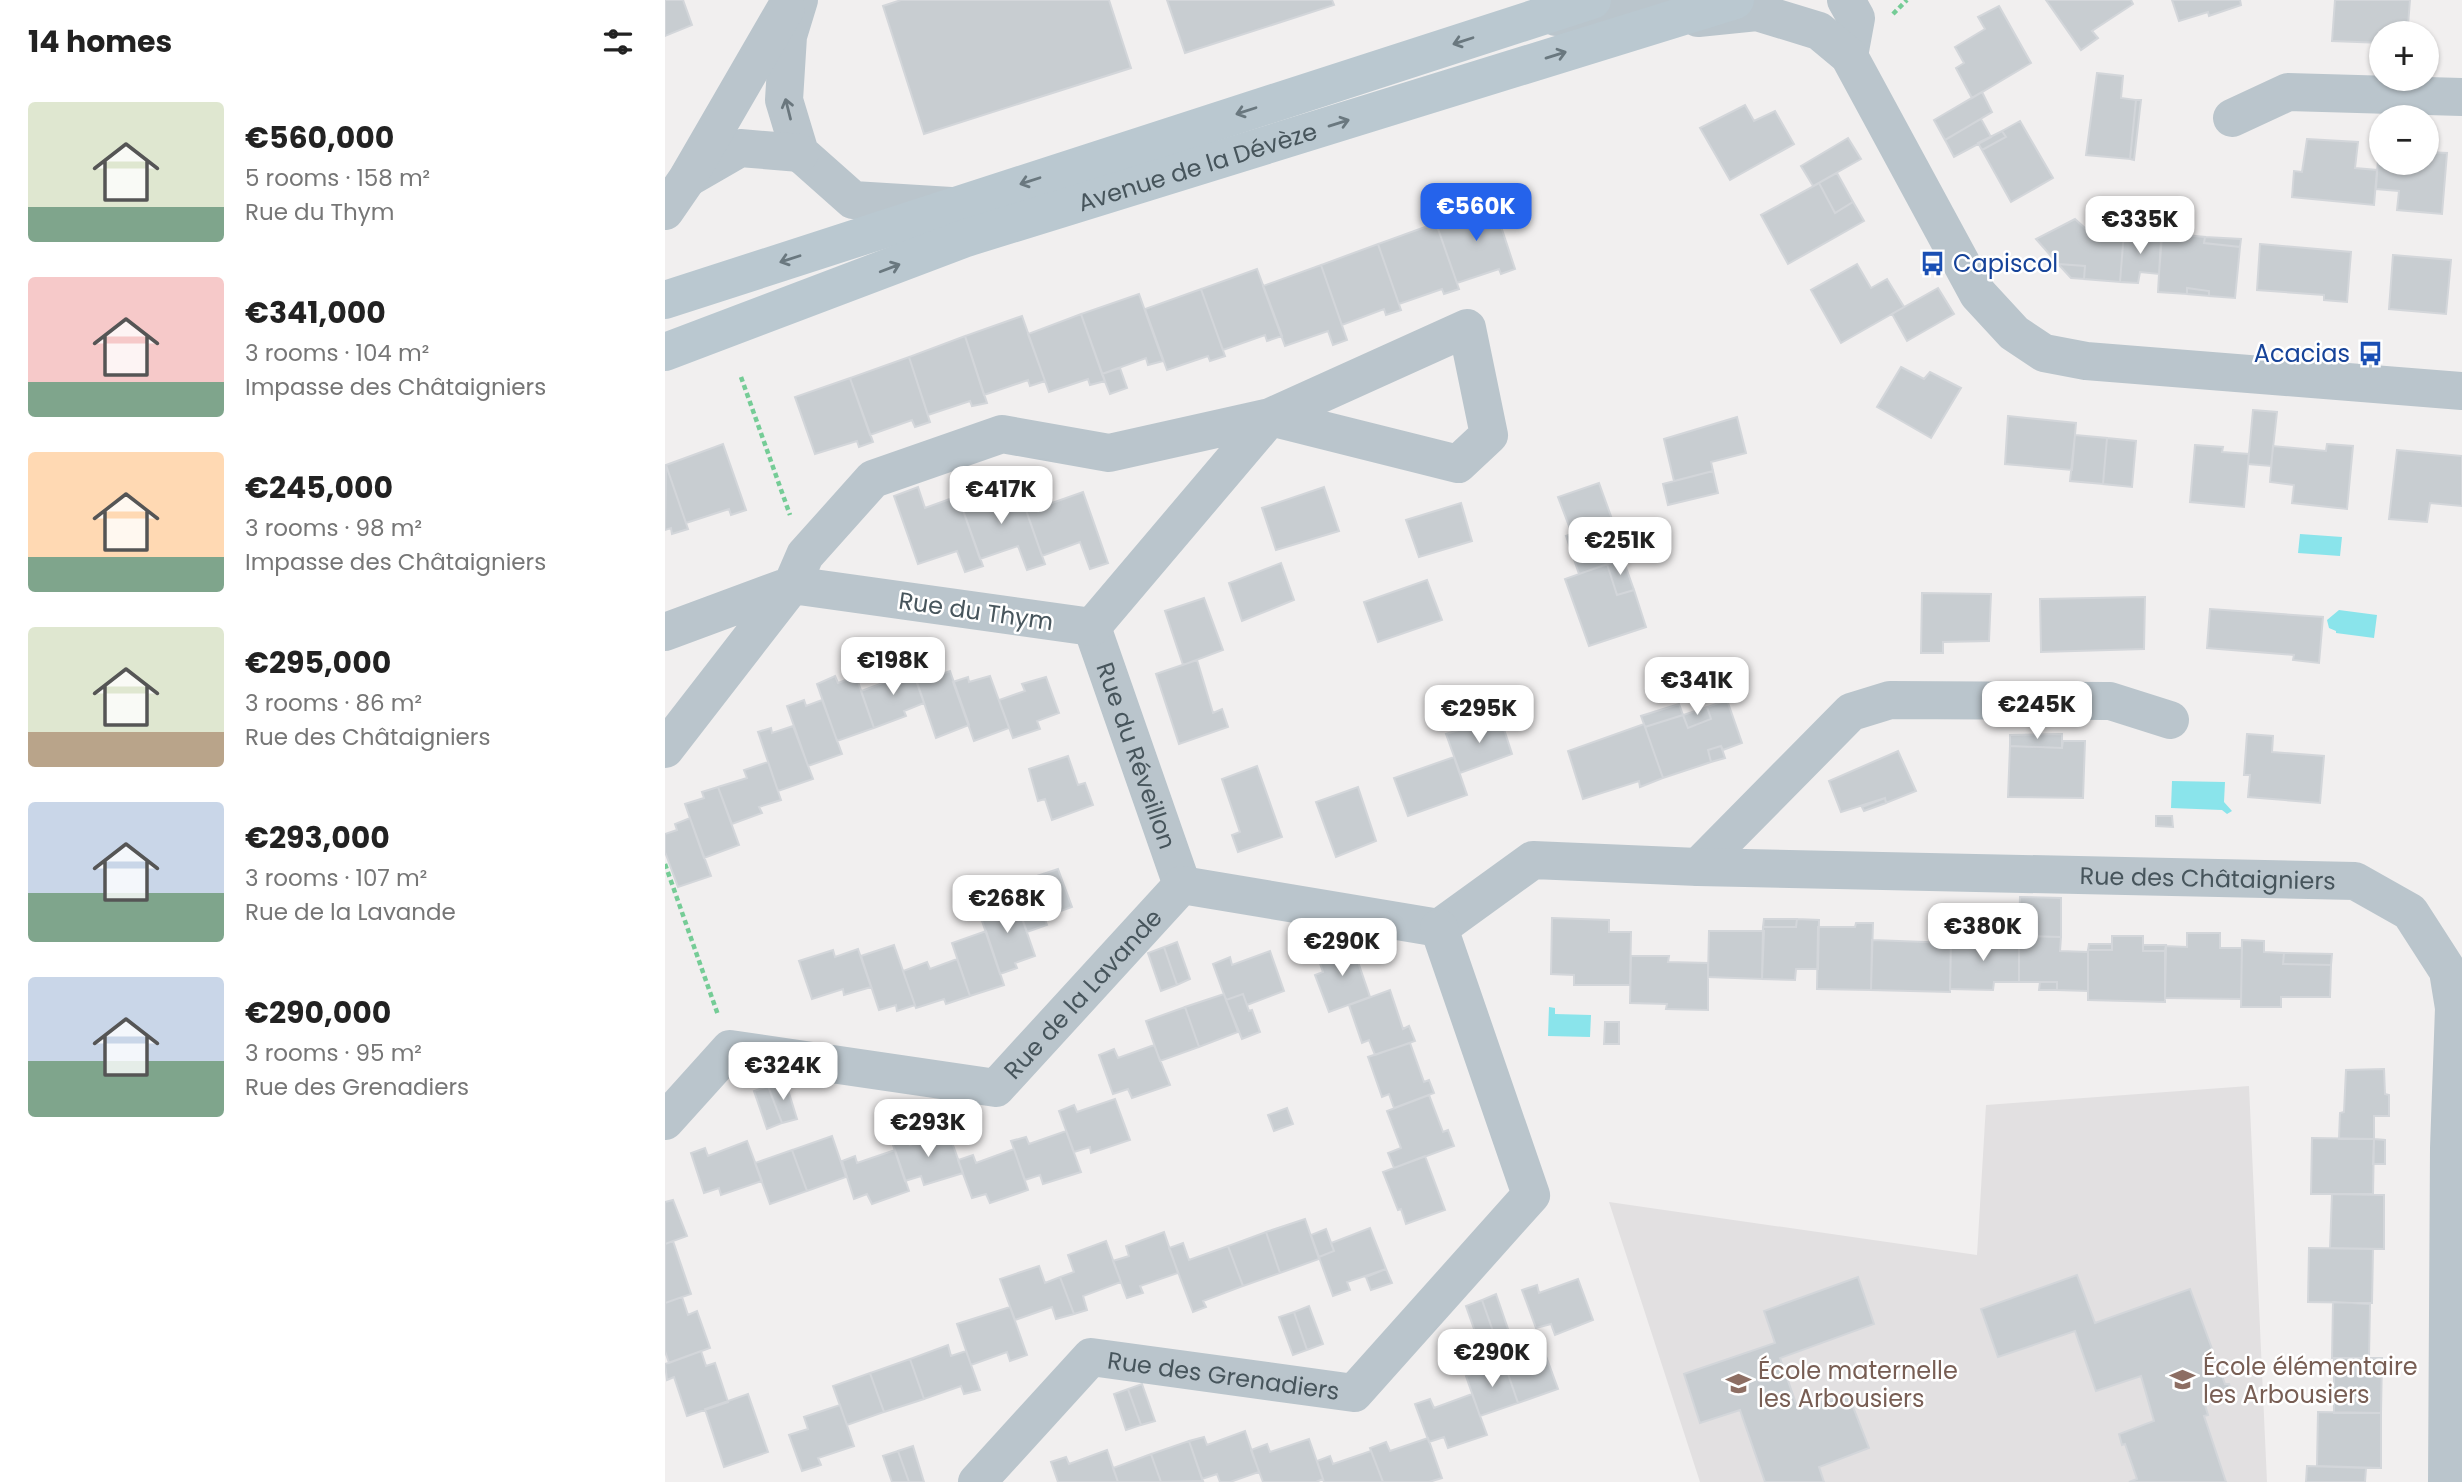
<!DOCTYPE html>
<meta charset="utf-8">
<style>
:root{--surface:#fff;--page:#f6f6f6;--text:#222;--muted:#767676;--accent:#2563eb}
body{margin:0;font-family:Poppins,sans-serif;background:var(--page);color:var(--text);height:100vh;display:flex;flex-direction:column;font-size:26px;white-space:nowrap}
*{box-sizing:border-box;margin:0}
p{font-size:23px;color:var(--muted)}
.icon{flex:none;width:38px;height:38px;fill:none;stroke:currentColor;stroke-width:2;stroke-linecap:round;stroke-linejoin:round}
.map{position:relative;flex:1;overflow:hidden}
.details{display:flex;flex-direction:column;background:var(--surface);width:665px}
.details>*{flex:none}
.controls{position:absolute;left:1704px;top:21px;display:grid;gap:14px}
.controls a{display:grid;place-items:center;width:70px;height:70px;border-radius:50%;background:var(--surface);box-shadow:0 2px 5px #0004;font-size:35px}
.price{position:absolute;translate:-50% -60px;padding:0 16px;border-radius:14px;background:#fff;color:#222;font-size:23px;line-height:46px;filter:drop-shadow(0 2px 4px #0008)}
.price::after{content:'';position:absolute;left:50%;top:42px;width:21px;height:16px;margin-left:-10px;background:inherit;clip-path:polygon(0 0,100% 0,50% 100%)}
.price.selected{background:var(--accent);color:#fff}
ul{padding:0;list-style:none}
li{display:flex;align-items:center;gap:21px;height:175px;padding:0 28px}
li span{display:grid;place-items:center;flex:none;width:196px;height:140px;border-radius:7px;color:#555}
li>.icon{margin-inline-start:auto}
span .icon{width:84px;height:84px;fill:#fffc;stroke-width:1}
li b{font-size:30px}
h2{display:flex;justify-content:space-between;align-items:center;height:84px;padding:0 28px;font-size:30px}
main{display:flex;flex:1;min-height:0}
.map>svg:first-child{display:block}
.education{fill:#e2e0e1}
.water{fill:#8ae4eb}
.building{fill:#c8cdd1;stroke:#d3d6da;stroke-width:2}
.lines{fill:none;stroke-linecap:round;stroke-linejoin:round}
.path{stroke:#75cc96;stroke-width:4.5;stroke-dasharray:5 3.5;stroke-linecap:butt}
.street{stroke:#bac5cc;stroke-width:38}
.secondary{stroke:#bac8d0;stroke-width:38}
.oneway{stroke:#6a787f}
.oneway2{stroke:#6a777e}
.labels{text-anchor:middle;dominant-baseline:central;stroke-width:5;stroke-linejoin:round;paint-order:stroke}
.street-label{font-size:24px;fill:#47555c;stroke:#fff}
.transit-label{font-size:24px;fill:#164399;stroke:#fff;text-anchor:start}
.education-label{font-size:24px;fill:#785e54;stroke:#fff;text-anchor:start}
</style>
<main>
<section class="details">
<h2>14 homes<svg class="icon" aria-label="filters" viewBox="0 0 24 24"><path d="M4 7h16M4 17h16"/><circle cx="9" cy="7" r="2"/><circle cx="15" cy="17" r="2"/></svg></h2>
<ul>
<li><span style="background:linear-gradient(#dfe7d0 75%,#7fa58c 0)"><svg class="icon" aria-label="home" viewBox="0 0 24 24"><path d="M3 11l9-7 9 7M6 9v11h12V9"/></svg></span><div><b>€560,000</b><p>5 rooms · 158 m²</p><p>Rue du Thym</p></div></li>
<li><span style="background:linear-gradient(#f6c9c9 75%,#7fa58c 0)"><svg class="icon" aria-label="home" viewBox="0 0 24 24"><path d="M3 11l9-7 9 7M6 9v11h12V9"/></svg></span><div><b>€341,000</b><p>3 rooms · 104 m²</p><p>Impasse des Châtaigniers</p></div></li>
<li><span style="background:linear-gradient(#ffd9b3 75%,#7fa58c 0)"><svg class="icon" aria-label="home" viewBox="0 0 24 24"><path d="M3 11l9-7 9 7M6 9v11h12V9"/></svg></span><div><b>€245,000</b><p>3 rooms · 98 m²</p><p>Impasse des Châtaigniers</p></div></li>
<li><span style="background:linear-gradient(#dfe7d0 75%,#b9a48a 0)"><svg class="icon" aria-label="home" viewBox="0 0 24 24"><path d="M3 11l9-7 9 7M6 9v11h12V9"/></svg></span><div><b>€295,000</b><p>3 rooms · 86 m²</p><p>Rue des Châtaigniers</p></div></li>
<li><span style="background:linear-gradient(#c9d6e8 65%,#7fa58c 0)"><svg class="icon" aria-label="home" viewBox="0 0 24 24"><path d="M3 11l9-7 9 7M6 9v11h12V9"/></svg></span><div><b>€293,000</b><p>3 rooms · 107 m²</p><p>Rue de la Lavande</p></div></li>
<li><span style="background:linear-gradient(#c9d6e8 60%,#7fa58c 0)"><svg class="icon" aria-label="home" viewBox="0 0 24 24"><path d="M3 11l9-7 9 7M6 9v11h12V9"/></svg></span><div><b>€290,000</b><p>3 rooms · 95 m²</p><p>Rue des Grenadiers</p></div></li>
</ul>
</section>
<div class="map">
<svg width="1797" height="1482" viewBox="0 0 1797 1482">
<rect width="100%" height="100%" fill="#f1efef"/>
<path class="education" d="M1584,1086L1602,1482H1035L944,1202L1312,1255L1321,1105Z"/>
<path class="water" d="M1635,534L1677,537L1675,556L1633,553Z
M1674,610L1712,615L1709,638L1671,633V631L1664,628L1662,620Z
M1507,781L1560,782L1559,802L1567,811L1562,814L1557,810L1506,808Z
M884,1007L890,1008V1014L926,1015L925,1037L883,1036Z"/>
<path class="building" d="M0,0H18L27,25L0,36Z
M236,0H444L466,68L259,134L218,6Z
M502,0H667L669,5L520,53Z
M1381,0H1466L1468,4L1427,31L1433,38L1416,50Z
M1507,0H1575L1576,5L1544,16L1543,12L1514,21Z
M1670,0H1745L1743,25L1728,24V33H1717V43L1667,41Z
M1334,6L1366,63L1307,98L1291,68L1299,63L1290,47L1320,29L1313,17Z
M1432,73L1458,76L1456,98L1471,100L1465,159L1421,155Z
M1317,92L1327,112L1280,140L1269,120Z
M1471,100H1476L1469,160L1465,159Z
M1080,105L1089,121L1110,111L1129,144L1065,180L1035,128Z
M1316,119L1326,137L1289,157L1280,140Z
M1355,121L1388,178L1346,202L1317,150L1341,137L1337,131Z
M1337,131L1341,137L1317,150L1313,143Z
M1183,138L1196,159L1148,186L1136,166Z
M1642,139L1693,142L1690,168L1712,170L1709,205L1627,197L1629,171L1637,172Z
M1762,152L1782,153L1777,214L1732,210L1734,191L1711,189L1713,159H1717V163H1762Z
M1172,173L1188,202L1170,213L1154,183Z
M1154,183L1170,213L1188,202L1199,221L1123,264L1096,215Z
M828,202L850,269L836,274L834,269L792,283L771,223Z
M1410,219L1421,229L1459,232L1455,282L1419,279L1420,266L1393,264L1371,239Z
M771,223L794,289L779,294L777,289L734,304L713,244Z
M1459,232L1497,236L1494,274L1475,272L1473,283L1455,282Z
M1496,233L1520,235V241L1496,239Z
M1520,235L1540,237L1539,243L1575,247L1570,298L1544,296V291L1522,288V294L1493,292L1496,239L1520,241Z
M1540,237L1576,239L1575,247L1539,243Z
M713,244L736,310L721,315L719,309L677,325L656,265Z
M1595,244L1686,252L1682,302L1659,300V295L1592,290Z
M1728,255L1786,260L1781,314L1724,309Z
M1192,264L1206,288L1222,279L1239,307L1176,343L1146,290Z
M1393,264L1420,266L1419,279L1406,278Z
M656,265L682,340L668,345L663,331L620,346L598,286Z
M592,269L617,336L602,341L600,335L558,350L536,289Z
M1273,288L1289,314L1242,341L1227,314Z
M1522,288L1544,291V296L1522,294Z
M536,289L560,356L545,361L543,356L502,370L480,309Z
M474,294L498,361L483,365L481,358L437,374L416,314Z
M416,314L440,381L425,385L423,379L384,392L363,334Z
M357,316L380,381L365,386L363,380L319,395L300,336Z
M300,336L322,403L307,406L305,401L263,415L244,357Z
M244,357L265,422L250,427L247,420L205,435L185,378Z
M1236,367L1259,379L1265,372L1296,388L1266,438L1212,407Z
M455,368L462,388L445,394L437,374Z
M185,378L208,442L194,447L192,441L150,454L130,397Z
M1588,410L1612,412L1606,466L1583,464Z
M1343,416L1411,423L1407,470L1340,464Z
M1072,417L1081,453L1046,462L1048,471L1009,481L999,439Z
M1410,435L1442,438L1438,484L1405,481Z
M1442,438L1471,441L1467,487L1438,484Z
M58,444L81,510L66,515L64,509L21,523L1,465Z
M1662,444L1688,446L1682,509L1627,503L1629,485L1605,482L1608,446L1661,451Z
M1530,445L1558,447L1557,452L1584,454L1579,507L1525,502Z
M1732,450L1797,456V506L1765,503L1762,522L1724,519Z
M1,465L23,529L7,534L6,528L0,530Z
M1048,471L1053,493L1003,505L998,484Z
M934,483L961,558L914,574L901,536L907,534L893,497Z
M380,485L387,503L418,492L443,563L425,569L415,542L377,556L355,493Z
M253,487L260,508L293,496L318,566L300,572L292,551L253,564L229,496Z
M318,487L323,503L355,493L380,564L362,570L353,546L315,559L293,496Z
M659,487L674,531L611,550L597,508Z
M796,503L807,541L754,557L741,520Z
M958,559L969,590L952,595L942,564Z
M616,563L629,600L577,621L564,583Z
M942,564L952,595L969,590L981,627L924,646L900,579Z
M762,580L777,620L713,642L699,602Z
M1257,593L1326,594L1324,641L1278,642V653H1256Z
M1480,597L1479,649L1376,652L1375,599Z
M539,598L558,650L518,665L500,611Z
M1545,609L1658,617L1654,663L1628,660L1629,655L1542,648Z
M532,660L548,713L557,709L563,727L514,744L491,674Z
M245,664L259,703L239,711L241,716L209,728L196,691L223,681L220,673Z
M285,671L304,725L271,738L251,679L262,675L263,679Z
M170,676L173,683L191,676L209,728L172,741L152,684Z
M325,676L344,728L309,741L288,682L303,677L304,682Z
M381,677L394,713L372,721L375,729L348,738L334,700L360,691L357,684Z
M139,700L141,706L157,700L177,754L143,766L122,706Z
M1062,700L1077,743L1058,750L1056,746L1043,750L1046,762L998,778L980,727L1018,715L1023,728L1046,719L1042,707Z
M1014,704L1018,715L980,727L976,716Z
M1042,707L1046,719L1023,728L1018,715Z
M835,717L847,754L795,773L781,734Z
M979,724L998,778L975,787L974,781L918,799L903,751Z
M128,726L148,779L113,791L93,732L106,728L107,733Z
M1397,734V748L1345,746V735Z
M1582,734L1608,736L1607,752L1659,756L1655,803L1583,797L1585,775H1579Z
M1398,741H1420L1418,798L1343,797L1345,746L1397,748Z
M1056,746L1060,758L1046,762L1043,750Z
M1233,751L1251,791L1221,803L1220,798L1176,812L1164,781Z
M403,756L413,785L420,783L428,805L387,820L380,799L373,801L364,769Z
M789,757L802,795L743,816L729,778Z
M103,762L116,800L94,807L97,813L67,824L53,787L82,778L79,770Z
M592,766L617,837L573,852L567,835L575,832L557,779Z
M53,787L74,845L39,858L20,804L39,798L37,792Z
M693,787L711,841L671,857L651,802Z
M1220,798L1221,803L1199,811L1197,807Z
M1491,816H1507L1508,827L1491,826Z
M25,818L46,876L13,887L0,852V834L12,830L10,824Z
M393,869L407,907L379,917L382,925L362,932L348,893L365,886L363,879Z
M1355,897L1396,898V937L1354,936Z
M350,898L370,956L350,963L352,968L335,974L314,912Z
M887,918L944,920V932H966L965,985H909V975L886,974Z
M1099,919H1132L1131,927H1098Z
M1132,919L1154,920L1153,969H1131L1130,980L1097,979L1098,927H1131Z
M1191,923H1208L1206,990L1152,989L1153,927H1190Z
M321,931L339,985L305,996L287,943Z
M1044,931H1099L1097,979L1043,977Z
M1522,933H1555V948H1577L1576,999L1500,998L1501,946L1522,947Z
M1311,936V947H1325L1342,937L1354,936V982H1329L1328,990L1285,989L1286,937Z
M1311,936L1342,937L1325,947H1311Z
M1354,936L1396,937L1395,951L1423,952V991L1392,990V982H1354Z
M1447,936H1478V951H1500V1002L1423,1000V950H1447Z
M1207,940L1286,943L1285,992L1206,990Z
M1577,940L1599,941V952L1619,953L1618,964L1666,965L1665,997H1616V1007H1576Z
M512,942L525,979L512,985L499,947Z
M693,943L698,957L692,959L705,997L664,1012L650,975L658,972L653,958Z
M1424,944H1447V950H1423Z
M229,945L250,1005L232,1011L231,1005L214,1010L196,956Z
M1478,945H1501L1500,951H1478Z
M499,947L512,985L496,991L483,953Z
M193,949L206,987L179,995L178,989L147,999L134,961L168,950L170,957Z
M605,951L619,991L582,1005L578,994L561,1000L548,964L565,957L567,965Z
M1619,953L1667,954L1666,965L1618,964Z
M966,956H1004L1003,962L1043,963V1010L1001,1009L1002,1004L965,1003Z
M292,959L305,996L281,1004L279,999L251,1008L238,971L262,962L265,969Z
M1375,982H1392V990H1374Z
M725,990L738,1029L744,1026L750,1041L710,1055L704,1040L697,1043L684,1005Z
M559,994L573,1032L534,1047L520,1007Z
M578,994L584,1011L587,1010L595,1032L577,1039L561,1000Z
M520,1007L534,1047L495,1061L481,1021Z
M940,1022H954V1044H939Z
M745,1043L759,1082L764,1080L769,1093L729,1108L724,1094L717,1097L703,1057Z
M489,1045L505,1085L467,1098L463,1089L448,1094L434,1055L449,1049L453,1058Z
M1719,1069L1720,1094L1724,1095V1116H1709V1139H1674L1675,1113L1679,1112L1681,1070Z
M120,1080L132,1119L117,1123L103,1086Z
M103,1086L117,1123L102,1129L89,1091Z
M764,1095L778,1132L783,1130L789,1146L729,1168L723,1153L736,1148L722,1111Z
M450,1099L465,1140L426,1153L425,1147L409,1152L394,1111L409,1105L412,1112Z
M622,1108L628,1124L609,1131L603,1115Z
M283,1131L298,1173L259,1185L256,1176L240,1181L227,1142L242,1137L245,1145Z
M401,1131L416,1172L378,1184L375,1175L360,1180L346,1141L361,1137L364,1144Z
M167,1136L181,1177L142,1191L127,1150Z
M1647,1138L1709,1139L1708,1194H1646Z
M1709,1139L1720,1140V1164H1708Z
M82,1141L97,1181L56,1195L54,1188L39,1193L26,1153L40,1148L43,1156Z
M349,1149L363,1190L325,1203L321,1194L307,1198L293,1160L308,1155L311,1163Z
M127,1150L142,1191L105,1204L90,1163Z
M230,1150L244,1191L207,1204L202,1194L189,1199L177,1161L190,1156L192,1163Z
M760,1156L780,1210L741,1224L736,1209L733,1210L718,1172Z
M1667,1194L1719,1195V1249L1665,1248Z
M8,1200L22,1236L0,1244V1202Z
M640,1219L654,1259L615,1273L601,1232Z
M705,1228L721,1269L682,1282L685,1290L668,1296L654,1257L669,1251L666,1243Z
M661,1229L669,1251L654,1257L646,1235Z
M499,1232L513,1273L475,1286L478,1293L462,1298L448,1261L464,1256L461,1246Z
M601,1232L615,1273L578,1286L563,1246Z
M8,1241L26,1294L0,1303V1244Z
M441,1241L456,1282L418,1296L422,1310L409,1314L395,1277L409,1272L403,1255Z
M518,1243L524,1260L563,1246L578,1286L538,1301L541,1307L528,1312L504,1248Z
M1644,1248L1708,1249L1707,1303L1643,1302Z
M374,1266L380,1283L395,1277L409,1314L391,1319L387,1307L350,1320L335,1279Z
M721,1269L727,1283L706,1290L701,1277Z
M1412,1275L1430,1323L1525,1289L1560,1384H1564L1568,1396L1540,1405L1543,1415L1539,1416L1561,1482H1464L1472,1479L1460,1444L1457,1445L1454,1434L1489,1421L1476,1376L1431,1391L1410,1331L1333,1357L1316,1309Z
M1193,1277L1209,1324L1115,1358L1133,1409L1183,1394L1204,1448L1154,1467L1159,1482H1100L1075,1410L1035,1423L1019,1374L1110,1343L1099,1311Z
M913,1279L928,1320L890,1335L886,1324L871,1328L857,1290L872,1285L874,1293Z
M831,1294L844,1332L830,1337L817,1300Z
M17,1297L23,1315L32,1311L45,1348L4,1363L0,1351V1303Z
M817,1300L830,1337L814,1343L801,1306Z
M1668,1302L1705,1304L1704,1358H1667Z
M644,1306L658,1344L642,1350L629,1312Z
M345,1307L362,1355L345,1361L342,1352L306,1365L292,1324Z
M629,1312L642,1350L628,1355L614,1317Z
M283,1345L286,1356L301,1351L315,1390L299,1394L296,1386L259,1399L245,1359Z
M878,1348L893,1389L853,1403L839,1362Z
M36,1351L41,1366L50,1363L63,1402L22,1416L9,1377L2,1380L0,1364Z
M1669,1358H1717L1716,1413H1669Z
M245,1359L259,1399L219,1412L205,1373Z
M839,1362L853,1403L815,1416L801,1376Z
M205,1373L219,1412L182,1425L168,1386Z
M477,1384L490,1421L476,1425L463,1389Z
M463,1389L476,1425L461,1430L449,1394Z
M83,1394L103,1452L59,1467L40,1409Z
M807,1394L822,1435L783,1448L779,1437L764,1442L750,1404L765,1399L769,1408Z
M175,1405L189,1446L153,1458L156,1465L137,1471L124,1435L143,1429L139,1417Z
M1653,1412L1716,1413V1468L1652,1466Z
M580,1431L594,1472L565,1482H555L552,1474L537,1479L524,1441L539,1437L542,1445Z
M763,1438L777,1478L764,1482H718L705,1448L721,1442L725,1451Z
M644,1439L658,1479L651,1482H598L586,1450L602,1444L605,1452Z
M524,1441L538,1481L496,1482L486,1454Z
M248,1446L259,1482H244L233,1451Z
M442,1450L453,1482H393L386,1462L401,1457L404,1464Z
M233,1451L244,1482H227L218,1456Z
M706,1451L718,1482H659L652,1461L665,1456L668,1464Z
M486,1454L496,1482H453L448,1468Z
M1642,1466L1701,1468L1700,1482H1641Z"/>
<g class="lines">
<path class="path" d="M1228,14L1242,0
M76,377L125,515
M0,864L53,1015"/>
<g class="street">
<path d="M134,0L123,36L119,100L135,153L188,200L286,206"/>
<path d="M1181,0L1191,18L1184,56"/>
<path d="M891,17L988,7L1009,0"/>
<path d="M1033,18L1092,12L1154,31L1184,56L1313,294L1349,333L1379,353L1421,361L1797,391"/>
<path d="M1567,118L1623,92L1797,97"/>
<path d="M23,178L75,148L135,153"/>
<path d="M0,211L22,179L121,8"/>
<path id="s1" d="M427,627L517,885"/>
<path d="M0,632L127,585L140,555L208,479L337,434L444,453L605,417L793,464L824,435L802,328L605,417L427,627L127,585L0,749"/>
<path d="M1033,867L1186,712L1225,700L1445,701L1505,720"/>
<path id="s2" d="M774,928L868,860L1033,867L1690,881L1745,912L1783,971L1789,1008L1784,1148L1782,1482"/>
<path id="s3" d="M0,1121L65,1049L331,1088L517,885L774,928"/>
<path id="s4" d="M312,1482L426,1357L689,1393L866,1195L774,928"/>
</g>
<g class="secondary">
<path d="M0,300L927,0"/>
<path id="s5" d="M0,352L301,238L1070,0"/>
</g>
</g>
<defs><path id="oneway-shaft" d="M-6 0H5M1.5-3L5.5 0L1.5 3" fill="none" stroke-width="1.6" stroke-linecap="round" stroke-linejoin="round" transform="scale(1.75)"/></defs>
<g class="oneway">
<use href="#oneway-shaft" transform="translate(798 41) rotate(162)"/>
<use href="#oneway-shaft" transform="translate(891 55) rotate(-17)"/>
<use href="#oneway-shaft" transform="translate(581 111) rotate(162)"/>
<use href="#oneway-shaft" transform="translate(674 123) rotate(-17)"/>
<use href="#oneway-shaft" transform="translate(365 181) rotate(162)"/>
<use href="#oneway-shaft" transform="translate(125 259) rotate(162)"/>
<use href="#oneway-shaft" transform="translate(225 268) rotate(-21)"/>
</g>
<use class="oneway2" href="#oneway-shaft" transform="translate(123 109) rotate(-104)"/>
<defs>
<symbol id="bus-bare" viewBox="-9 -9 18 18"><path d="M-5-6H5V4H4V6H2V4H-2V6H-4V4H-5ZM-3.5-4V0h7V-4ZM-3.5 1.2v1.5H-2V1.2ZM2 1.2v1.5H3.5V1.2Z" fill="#1a4fb4" stroke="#fff" stroke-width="2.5" paint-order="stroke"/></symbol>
<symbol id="school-bare" viewBox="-9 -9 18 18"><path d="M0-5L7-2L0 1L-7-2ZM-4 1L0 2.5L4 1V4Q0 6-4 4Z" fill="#8d6e63" stroke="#fff" stroke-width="2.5" paint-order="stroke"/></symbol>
</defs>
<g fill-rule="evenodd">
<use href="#bus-bare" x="1250" y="246" width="35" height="35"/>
<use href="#bus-bare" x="1688" y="336" width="35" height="35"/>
<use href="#school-bare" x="1500" y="1362" width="35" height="35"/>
<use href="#school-bare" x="1056" y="1366" width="35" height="35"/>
</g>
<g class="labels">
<g class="street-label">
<text stroke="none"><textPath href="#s5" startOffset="564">Avenue de la Dévèze</textPath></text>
<text transform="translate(311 611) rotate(8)">Rue du Thym</text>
<text stroke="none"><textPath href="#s1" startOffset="136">Rue du Réveillon</textPath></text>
<text stroke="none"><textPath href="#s2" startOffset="791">Rue des Châtaigniers</textPath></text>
<text stroke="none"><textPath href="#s3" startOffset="494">Rue de la Lavande</textPath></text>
<text stroke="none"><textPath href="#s4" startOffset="303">Rue des Grenadiers</textPath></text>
</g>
<g class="transit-label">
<text x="1288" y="263">Capiscol</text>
<text x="1685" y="353" text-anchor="end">Acacias</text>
</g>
<g class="education-label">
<text x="1538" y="1366">École élémentaire<tspan x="1538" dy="28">les Arbousiers</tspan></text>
<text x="1093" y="1370">École maternelle<tspan x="1093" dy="28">les Arbousiers</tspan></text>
</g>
</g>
</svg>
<div class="controls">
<a>+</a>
<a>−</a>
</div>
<b class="price selected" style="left:811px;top:243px">€560K</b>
<b class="price" style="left:1475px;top:256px">€335K</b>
<b class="price" style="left:336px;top:526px">€417K</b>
<b class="price" style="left:955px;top:577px">€251K</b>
<b class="price" style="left:228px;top:697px">€198K</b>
<b class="price" style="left:1032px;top:717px">€341K</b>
<b class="price" style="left:1372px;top:741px">€245K</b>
<b class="price" style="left:814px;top:745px">€295K</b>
<b class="price" style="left:342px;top:935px">€268K</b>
<b class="price" style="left:1318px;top:963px">€380K</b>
<b class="price" style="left:677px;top:978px">€290K</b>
<b class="price" style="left:118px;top:1102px">€324K</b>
<b class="price" style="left:263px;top:1159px">€293K</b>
<b class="price" style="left:827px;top:1389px">€290K</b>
</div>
</main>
